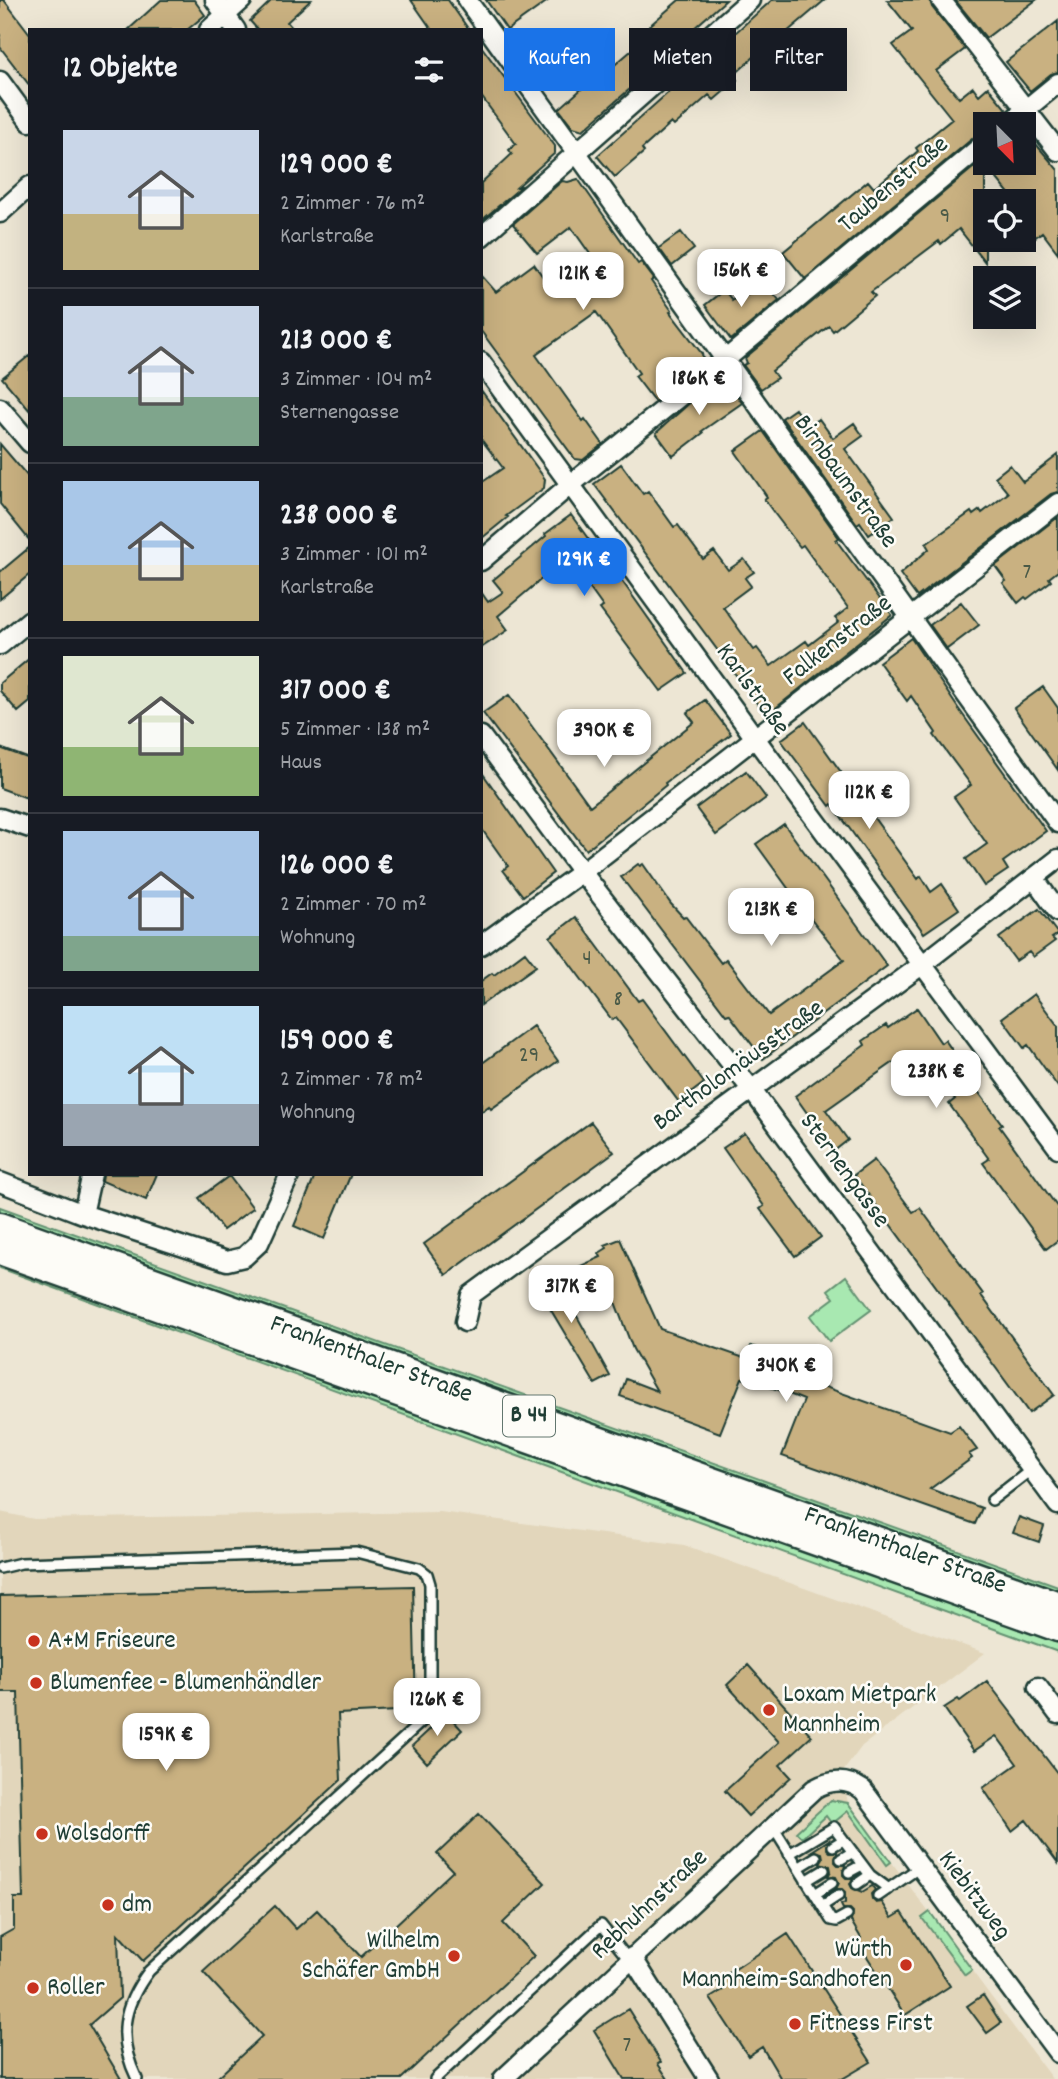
<!DOCTYPE html>
<html lang="de">
<meta charset="utf-8">
<style>
:root{--surface:#171b24;--page:#20242c;--text:#f1f3f6;--muted:#9ea1a6;--line:#363941;--accent:#1a73e8}
body{margin:0;font-family:Dekko,sans-serif;background:var(--page);color:var(--text);height:100vh;display:flex;flex-direction:column;font-size:26px;white-space:nowrap}
*{box-sizing:border-box;margin:0}
p{font-size:23px;color:var(--muted)}
.icon{flex:none;width:38px;height:38px;fill:none;stroke:currentColor;stroke-width:2;stroke-linecap:round;stroke-linejoin:round}
.map{position:relative;flex:1;overflow:hidden}
.panel{position:absolute;left:28px;top:28px;width:455px;height:1148px;display:flex;flex-direction:column;background:var(--surface);border-radius:0px;box-shadow:0 7px 28px #0002}
.panel>*{flex:none}
.guide{position:absolute;left:504px;top:28px;width:448px;height:63px;display:flex;gap:14px}
.needle{width:46px;rotate:156deg}
.buttons{position:absolute;left:973px;top:112px;display:grid;gap:14px}
.buttons a{display:grid;place-items:center;width:63px;height:63px;border-radius:0px;background:var(--surface);box-shadow:0 7px 28px #0002;font-size:35px}
.price{position:absolute;translate:-50% -60px;padding:0 16px;border-radius:14px;background:#fff;color:#222;font-size:23px;line-height:46px;filter:drop-shadow(0 2px 4px #0008)}
.price::after{content:'';position:absolute;left:50%;top:42px;width:21px;height:16px;margin-left:-10px;background:inherit;clip-path:polygon(0 0,100% 0,50% 100%)}
.price.on{background:var(--accent);color:#fff}
ul{padding:0;list-style:none}
li{display:flex;align-items:center;gap:21px;height:175px;padding:0 35px}
li+li{border-top:2px solid var(--line)}
li span{display:grid;place-items:center;flex:none;width:196px;height:140px;border-radius:0px;color:#555}
li>.icon{margin-inline-start:auto}
span .icon{width:84px;height:84px;fill:#fffc;stroke-width:1}
li b{font-size:30px}
h2{display:flex;justify-content:space-between;align-items:center;height:84px;padding:0 35px;font-size:30px}
.chip{padding:0 24px;border-radius:0px;background:var(--surface);box-shadow:0 7px 28px #0002;font-size:24px;line-height:63px}
.chip.on{background:var(--accent);color:#fff}
.map>svg:first-child{display:block}
.built{fill:#e2d6bb}
.green{fill:#a8e8b1;stroke:#649272;stroke-width:2}
.building{fill:#c9b181;stroke:#1f3d34;stroke-width:2}
.lines{fill:none;stroke-linecap:round;stroke-linejoin:round}
.lane-casing{stroke:#1f3d34;stroke-width:14}
.street-casing{stroke:#1f3d34;stroke-width:23}
.primary-casing{stroke:#1f3d34;stroke-width:33}
.lane{stroke:#fdfcf7;stroke-width:9}
.street{stroke:#fdfcf7;stroke-width:18}
.primary{stroke:#fdfcf7;stroke-width:28}
.poi-dot{fill:#c8321e;stroke:#fdfcf7;stroke-width:2.5}
.labels{text-anchor:middle;dominant-baseline:central;stroke-width:5;stroke-linejoin:round;paint-order:stroke}
.number-label{font-size:23px;fill:#4a5a47}
.shield{fill:#fdfcf7;stroke:#62766e;stroke-width:2}
.shield-label{font-size:24px;font-weight:bold;fill:#1f3d34}
.street-label{font-size:26px;fill:#1f3d34;stroke:#fdfcf7}
.poi-label{font-size:26px;fill:#1f3d34;stroke:#fdfcf7;text-anchor:start}
</style>
<div class="map">
<svg width="1058" height="2079" viewBox="0 0 1058 2079">
<rect width="100%" height="100%" fill="#ede6d4"/>
<filter id="ink" filterUnits="userSpaceOnUse"><feTurbulence type="fractalNoise" baseFrequency=".0143" numOctaves="2"/><feDisplacementMap in="SourceGraphic" scale="14" xChannelSelector="R" yChannelSelector="G"/><feConvolveMatrix kernelMatrix="1 2 1 2 8 2 1 2 1" color-interpolation-filters="sRGB"/></filter>
<g filter="url(#ink)">
<path class="built" d="M0,1512L34,1519L440,1512L684,1545L985,1653L862,1746L842,1773L848,1803L1052,2079H0Z"/>
<path class="green" d="M0,1207L1058,1586V1594L228,1293L0,1215Z
M0,1262L1058,1643V1652L93,1302L0,1268Z
M846,1276L871,1310L829,1341L810,1316L834,1298L828,1290Z
M831,1800L848,1803L891,1862L887,1865L848,1811L832,1824L826,1816L802,1838L796,1832Z
M930,1912L972,1970L965,1975L922,1918Z"/>
<path class="building" d="M0,0H4L30,34V86L0,47Z
M161,0H194L205,15L187,30H128Z
M272,0H311L287,22L294,30H258L250,21Z
M411,0H448L469,30H432Z
M486,0H549L507,30Z
M679,0H726L692,30L694,33L583,130L573,127L559,109L587,84L589,87L653,32L648,27Z
M772,0H825L780,38L783,41L770,53L765,47L733,76L737,80L714,100L709,95L674,126L671,123L642,149L644,152L615,177L597,156Z
M887,0H930L932,7L965,49L936,71L959,98L973,87L979,95L988,87L1006,109L985,124V132L978,134L805,279L783,252L868,181L874,188L918,151L916,148L952,119L893,45L912,31Z
M955,0H1036L986,38Z
M1058,21V72L1051,74L1030,91L1006,62Z
M481,46L555,146V153L517,187L522,186L481,221V183L512,154L509,150L516,144L481,96Z
M1024,130L1058,170V253L1042,232L1024,246V201H1015L985,164V262L959,229L941,244L939,241L871,292L875,296L833,331L829,326L772,371L777,378L761,389L743,365L747,363L745,358L985,158V163H1024Z
M578,179L638,264L641,262L654,279L651,281L672,311L670,312L702,354L703,360L701,365L655,402L635,376L639,373L596,312L536,355L583,421L585,419L603,444L583,460L575,459L481,331V275L496,292L534,264L548,284L590,254L571,227L537,253L513,224L562,181L568,182Z
M681,232L694,249L672,266L659,248Z
M764,281L779,300L731,340L705,305L724,290L732,300L734,298L738,302Z
M30,355V411L2,378Z
M725,378L742,403L702,431L703,433L673,456L656,433L693,400Z
M481,390L545,479L544,488L506,516L508,517L481,539V483L503,468L481,439Z
M795,409L808,427L819,419L833,438L854,423L863,436L845,449L894,517L869,535L860,522L857,524L782,418Z
M763,431L839,538L836,540L892,615L772,711L762,710L594,484L621,464L643,494L648,491L674,527L678,525L703,559L714,551L728,570L744,559L754,572L745,578L751,586L723,607L754,650L757,648L771,666L806,641L809,645L839,622L835,618L848,608L803,545L800,547L774,513L764,499L767,497L735,451Z
M0,444L30,479V541L0,504Z
M1058,455V492L1051,494L917,597L900,574L929,549L926,544L971,512L973,515L980,510L982,513L1008,493L995,477L1010,465L1023,482Z
M571,515L608,566L610,564L687,673L661,691L600,609L603,607L573,565L570,568L564,560L498,616L508,630L481,648V592L488,602L503,592L493,580L546,536L545,534Z
M1058,517V571L1049,578L1051,581L1027,599L1025,597L1018,603L1003,583L1006,581L995,566Z
M30,547V574L0,599V572Z
M961,602L979,625L947,649L930,625Z
M911,638L958,708L1046,831L1003,862L1008,870L984,886L966,859L987,844L954,797L971,785L934,735L936,733L911,696L907,701L879,662Z
M30,658V702L18,712L0,691V683Z
M1043,687L1058,708V770L1014,708Z
M509,695L590,806L694,722L687,713L705,700L731,734L665,783L666,785L586,850L483,713Z
M805,722L918,879L921,876L931,892L942,884L959,909L924,933L832,804L830,806L781,740Z
M0,748L30,759V799L0,788Z
M481,771L553,873L523,896L503,870L508,866L481,828Z
M746,771L766,798L716,835L696,808Z
M784,824L887,966L763,1059L729,1014L726,1015L621,877L638,864L640,866L643,864L671,904L683,917L685,916L721,963L726,959L769,1015L844,960L798,902L756,844Z
M1039,909L1058,934L1052,938L1055,941L1033,957L1029,952L1016,961L999,938Z
M576,917L638,1001L642,999L704,1083L679,1102L616,1018L612,1020L550,937Z
M525,952L536,966L481,1005V981L492,973L494,975Z
M1034,994L1058,1026V1087L1028,1045L1024,1048L1002,1018Z
M917,1008L941,1043L945,1040L963,1066L961,1068L1002,1124L999,1126L1058,1208V1240L1046,1249L983,1163L989,1159L949,1104L955,1099L937,1075L924,1084L904,1055L826,1110L848,1140L834,1151L795,1096L865,1045L863,1041L886,1025L888,1028Z
M533,1026L558,1061L491,1109L489,1106L481,1112V1064Z
M591,1122L614,1152L446,1275L424,1244Z
M745,1133L821,1237L795,1256L760,1209L764,1206L723,1148Z
M874,1160L913,1212L920,1208L983,1294L981,1295L1054,1395L1029,1413L854,1175Z
M103,1174H157L146,1200L102,1181Z
M316,1174H351L324,1239L294,1226Z
M229,1176L253,1208L223,1230L199,1198Z
M620,1239L660,1329L747,1359L751,1346L816,1369L811,1382L950,1432L959,1426L977,1450L969,1454L972,1458L930,1489L982,1508L975,1524L782,1456L804,1400L779,1390L742,1378L720,1433L620,1396L626,1379L657,1391L633,1349L613,1297L605,1286L608,1272L570,1271L601,1257L599,1253L607,1248L605,1245Z
M551,1269L610,1376L595,1384L533,1280Z
M1019,1517L1044,1526L1039,1542L1013,1533Z
M413,1586L416,1710L338,1714L341,1780L143,1961L118,1934L120,1998L89,2025L121,2079H0V1937L14,1929V1898H23L18,1692H0V1596Z
M748,1665L812,1736L780,1765L791,1777L748,1816L725,1791L779,1742L727,1685Z
M987,1681L1058,1774V1863L1026,1820L1012,1831L983,1788L1017,1764L998,1738L996,1736L974,1751L944,1708L958,1699L960,1701Z
M443,1717H450L462,1730L427,1763L412,1746Z
M479,1814L545,1883L503,1923L534,1956L401,2079H216L262,2036L203,1972L275,1906L296,1929L317,1910L361,1957L453,1871L437,1854Z
M829,1840L827,1849L830,1852H837L835,1862L838,1865H845L843,1875L846,1878H853L850,1884L852,1888L862,1892L872,1886L875,1890L871,1894L872,1899L876,1903L882,1902L892,1918L902,1912L950,1986L905,2015L857,1941L861,1938L851,1921L853,1912L850,1909H843L841,1905L845,1903V1892L842,1889H836L839,1883L836,1877L828,1876L831,1871L830,1866L820,1863L823,1858L822,1853L812,1851Z
M788,1934L871,2062L842,2079H781L762,2047L748,2056L710,1998L723,1990L717,1981Z
M983,1995L1001,2023L987,2033L967,2006Z
M628,2009L661,2062L658,2064L668,2079H624L594,2030Z"/>
<g class="lines">
<defs>
<path id="lane" d="M992,1500L1032,1469
M0,1568L21,1563L356,1552L419,1568L427,1574L430,1584V1714L149,1971C122,2007 117,2038 137,2079
M773,1827L831,1920L836,1921L847,1915
M833,1846L843,1840
M789,1854L834,1827L870,1875L889,1889
M841,1859L853,1852
M798,1868L816,1857
M849,1872L862,1865
M806,1881L824,1870
M857,1884L870,1875
M815,1894L832,1883
M878,1896L920,1867
M822,1906L839,1895
M435,2079L601,1925L629,1960"/>
<path id="street" d="M215,0L236,30
M467,0L1058,823
M941,0L1058,151
M209,30L242,0
M0,81L30,122
M1008,124L1058,83
M0,213L30,186
M481,237L750,0
M481,362L755,738L1058,1148
M0,408L30,443
M481,561L570,485L725,360L985,143
M0,645L30,620
M481,736L582,872L751,1089L1058,1505
M0,818L30,828
M1034,878L1058,912
M481,945L582,872L1058,503
M0,1182L83,1214L227,1261L244,1257L259,1243L290,1174
M83,1214L92,1174
M465,1322L471,1295L923,964L1058,859
M1038,1687L1058,1714
M632,1957L709,2079
M503,2079L814,1789C832,1779 847,1779 863,1790L1058,2053"/>
<path id="primary" d="M0,1227L1058,1606
M0,1250L1058,1627"/>
</defs>
<use href="#lane" class="lane-casing"/>
<use href="#street" class="street-casing"/>
<use href="#primary" class="primary-casing"/>
<use href="#lane" class="lane"/>
<use href="#street" class="street"/>
<use href="#primary" class="primary"/>
</g>
</g>
<g class="poi-dot">
<circle cx="34" cy="1641" r="7"/>
<circle cx="36" cy="1683" r="7"/>
<circle cx="769" cy="1710" r="7"/>
<circle cx="42" cy="1834" r="7"/>
<circle cx="108" cy="1905" r="7"/>
<circle cx="454" cy="1956" r="7"/>
<circle cx="906" cy="1965" r="7"/>
<circle cx="33" cy="1988" r="7"/>
<circle cx="795" cy="2024" r="7"/>
</g>
<g class="labels">
<g class="number-label">
<text x="945" y="217">9</text>
<text x="1027" y="573">7</text>
<text x="587" y="959">4</text>
<text x="618" y="1000">8</text>
<text x="529" y="1056">29</text>
<text x="627" y="2046">7</text>
</g>
<rect class="shield" x="503" y="1395.5" width="52" height="41" rx="5"/>
<g class="shield-label">
<text x="529" y="1416">B 44</text>
</g>
<g class="street-label">
<text transform="translate(894 185) rotate(-40)">Taubenstraße</text>
<text transform="translate(845 482) rotate(54)">Birnbaumstraße</text>
<text transform="translate(838 641) rotate(-38)">Falkenstraße</text>
<text transform="translate(752 690) rotate(54)">Karlstraße</text>
<text transform="translate(739 1066) rotate(-36)">Bartholomäusstraße</text>
<text transform="translate(844 1171) rotate(54)">Sternengasse</text>
<text transform="translate(371 1360) rotate(20)">Frankenthaler Straße</text>
<text transform="translate(905 1551) rotate(20)">Frankenthaler Straße</text>
<text transform="translate(974 1896) rotate(53)">Kiebitzweg</text>
<text transform="translate(650 1905) rotate(-43)">Rebhuhnstraße</text>
</g>
<g class="poi-label">
<text x="48" y="1641">A+M Friseure</text>
<text x="50" y="1683">Blumenfee - Blumenhändler</text>
<text x="783" y="1695">Loxam Mietpark<tspan x="783" dy="30">Mannheim</tspan></text>
<text x="56" y="1834">Wolsdorff</text>
<text x="122" y="1905">dm</text>
<text x="440" y="1941" text-anchor="end">Wilhelm<tspan x="440" dy="30">Schäfer GmbH</tspan></text>
<text x="892" y="1950" text-anchor="end">Würth<tspan x="892" dy="30">Mannheim-Sandhofen</tspan></text>
<text x="47" y="1988">Roller</text>
<text x="809" y="2024">Fitness First</text>
</g>
</g>
</svg>
<div class="buttons">
<a><svg class="needle" viewBox="-14 -14 28 28"><path d="M0-13l5 13h-10z" fill="#e53935"/><path d="M0 13l5-13h-10z" fill="#9ea1a6"/></svg></a>
<a><svg class="icon" aria-label="locate" viewBox="0 0 24 24"><circle cx="12" cy="12" r="6"/><path d="M12 2v4M12 18v4M2 12h4M18 12h4"/></svg></a>
<a><svg class="icon" aria-label="layers" viewBox="0 0 24 24"><path d="M12 4l9 5-9 5-9-5zM3 14l9 5 9-5"/></svg></a>
</div>
<b class="price" style="left:741px;top:309px">156K €</b>
<b class="price" style="left:583px;top:312px">121K €</b>
<b class="price" style="left:699px;top:417px">186K €</b>
<b class="price on" style="left:584px;top:598px">129K €</b>
<b class="price" style="left:604px;top:769px">390K €</b>
<b class="price" style="left:869px;top:831px">112K €</b>
<b class="price" style="left:771px;top:948px">213K €</b>
<b class="price" style="left:936px;top:1110px">238K €</b>
<b class="price" style="left:571px;top:1325px">317K €</b>
<b class="price" style="left:786px;top:1404px">340K €</b>
<b class="price" style="left:437px;top:1738px">126K €</b>
<b class="price" style="left:166px;top:1773px">159K €</b>
<div class="guide">
<a class="chip on">Kaufen</a>
<a class="chip">Mieten</a>
<a class="chip">Filter</a>
</div>
<section class="panel">
<h2>12 Objekte<svg class="icon" aria-label="filters" viewBox="0 0 24 24"><path d="M4 7h16M4 17h16"/><circle cx="9" cy="7" r="2"/><circle cx="15" cy="17" r="2"/></svg></h2>
<ul>
<li><span style="background:linear-gradient(#c9d6e8 60%,#c2b280 0)"><svg class="icon" aria-label="home" viewBox="0 0 24 24"><path d="M3 11l9-7 9 7M6 9v11h12V9"/></svg></span><div><b>129 000 €</b><p>2 Zimmer · 76 m²</p><p>Karlstraße</p></div></li>
<li><span style="background:linear-gradient(#c9d6e8 65%,#7fa58c 0)"><svg class="icon" aria-label="home" viewBox="0 0 24 24"><path d="M3 11l9-7 9 7M6 9v11h12V9"/></svg></span><div><b>213 000 €</b><p>3 Zimmer · 104 m²</p><p>Sternengasse</p></div></li>
<li><span style="background:linear-gradient(#a9c7e8 60%,#c2b280 0)"><svg class="icon" aria-label="home" viewBox="0 0 24 24"><path d="M3 11l9-7 9 7M6 9v11h12V9"/></svg></span><div><b>238 000 €</b><p>3 Zimmer · 101 m²</p><p>Karlstraße</p></div></li>
<li><span style="background:linear-gradient(#dfe7d0 65%,#8fb573 0)"><svg class="icon" aria-label="home" viewBox="0 0 24 24"><path d="M3 11l9-7 9 7M6 9v11h12V9"/></svg></span><div><b>317 000 €</b><p>5 Zimmer · 138 m²</p><p>Haus</p></div></li>
<li><span style="background:linear-gradient(#a9c7e8 75%,#7fa58c 0)"><svg class="icon" aria-label="home" viewBox="0 0 24 24"><path d="M3 11l9-7 9 7M6 9v11h12V9"/></svg></span><div><b>126 000 €</b><p>2 Zimmer · 70 m²</p><p>Wohnung</p></div></li>
<li><span style="background:linear-gradient(#bfe0f5 70%,#9aa5b1 0)"><svg class="icon" aria-label="home" viewBox="0 0 24 24"><path d="M3 11l9-7 9 7M6 9v11h12V9"/></svg></span><div><b>159 000 €</b><p>2 Zimmer · 78 m²</p><p>Wohnung</p></div></li>
</ul>
</section>
</div>
